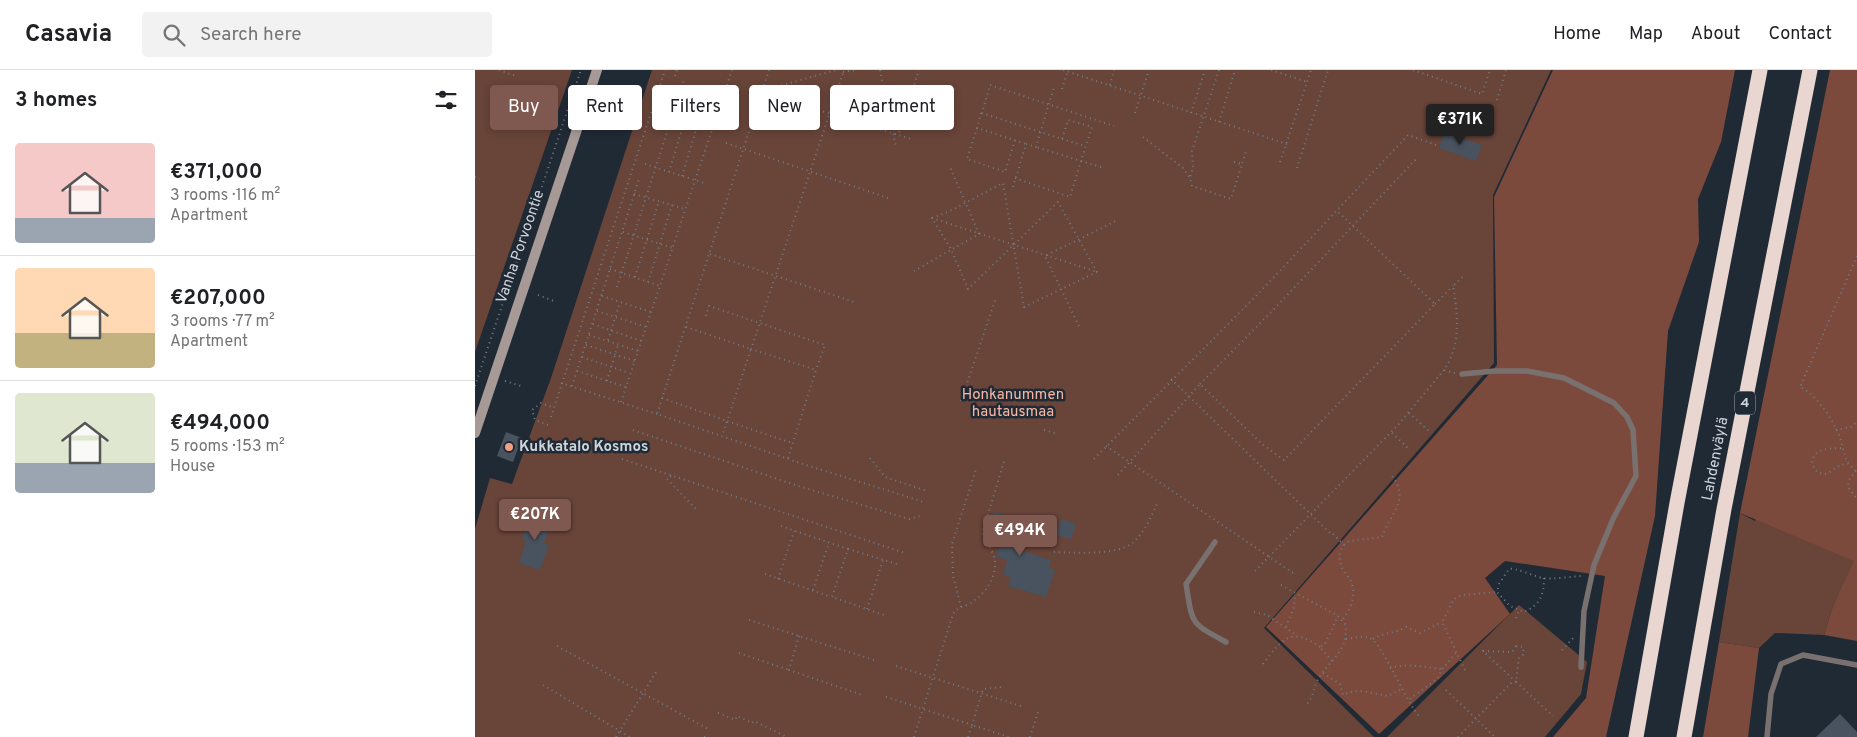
<!DOCTYPE html>
<meta charset="utf-8">
<style>
:root{--surface:#fff;--page:#f2f2f2;--text:#202124;--muted:#757577;--line:#e0e0e0;--accent:#7f5950}
body{margin:0;font-family:Overpass,sans-serif;background:var(--page);color:var(--text);height:100vh;display:flex;flex-direction:column;font-size:19px;white-space:nowrap}
*{box-sizing:border-box;margin:0}
p{font-size:16px;color:var(--muted)}
.icon{flex:none;width:28px;height:28px;fill:none;stroke:currentColor;stroke-width:2;stroke-linecap:round;stroke-linejoin:round}
.map{position:relative;flex:1;overflow:hidden}
.side{display:flex;flex-direction:column;background:var(--surface);width:475px}
.side>*{flex:none}
.top-card{position:absolute;left:15px;top:15px;width:475px;height:45px;display:flex;gap:10px}
.price{position:absolute;translate:-50% -42px;padding:0 11px;border-radius:5px;background:var(--accent);color:#fff;font-size:16px;line-height:32px;filter:drop-shadow(0 1px 2px #0008)}
.price::after{content:'';position:absolute;left:50%;top:30px;width:15px;height:11px;margin-left:-8px;background:inherit;clip-path:polygon(0 0,100% 0,50% 100%)}
.price.on{background:#222;color:#fff}
ul{padding:0;list-style:none}
li{display:flex;align-items:center;gap:15px;height:125px;padding:0 15px}
li+li{border-top:1px solid var(--line)}
li span{display:grid;place-items:center;flex:none;width:140px;height:100px;border-radius:5px;color:#555}
li>.icon{margin-inline-start:auto}
span .icon{width:60px;height:60px;fill:#fffc;stroke-width:1}
li b{font-size:21px}
h2{display:flex;justify-content:space-between;align-items:center;height:60px;padding:0 15px;font-size:21px}
.chip{padding:0 18px;border-radius:5px;background:var(--surface);box-shadow:0 2px 8px #0003;font-size:18px;line-height:45px}
.chip.on{background:var(--accent);color:#fff}
header{display:flex;align-items:center;gap:30px;box-sizing:border-box;height:70px;padding:0 25px;background:var(--surface);border-bottom:1px solid var(--line)}
header strong{font-size:24px}
nav{display:flex;gap:28px;margin-inline-start:auto;font-size:18px}
.search{width:350px;height:45px;background:var(--page);display:flex;align-items:center;gap:12px;box-sizing:border-box;padding:0 18px;border-radius:5px;color:var(--muted);font-size:19px}
main{display:flex;flex:1;min-height:0}
.map>svg:first-child{display:block}
.green{fill:#684439}
.forest{fill:#7c4a3c}
.building{fill:#48535f}
.lines{fill:none;stroke-linecap:round;stroke-linejoin:round}
.path{stroke:#747c85;stroke-width:2;stroke-dasharray:1 4;stroke-linecap:butt}
.lane{stroke:#79716f;stroke-width:5.5}
.secondary{stroke:#a79a96;stroke-width:10}
.highway{stroke:#ead6d0;stroke-width:15}
.poi-dot{fill:#f49e86;stroke:#202a35;stroke-width:2}
.labels{text-anchor:middle;dominant-baseline:central;stroke-width:5;stroke-linejoin:round;paint-order:stroke}
.shield{fill:#202a35;stroke:#9aa1aa;stroke-width:1}
.shield-label{font-size:14px;font-weight:bold;fill:#ced4dc}
.street-label{font-size:15px;fill:#ced4dc;stroke:#202a35}
.park-label{font-size:15px;fill:#f8b6a3;stroke:#202a35}
.poi-label{font-size:15px;font-weight:bold;fill:#ced4dc;stroke:#202a35;text-anchor:start}
</style>
<header>
<strong>Casavia</strong>
<div class="search"><svg class="icon" aria-label="search" viewBox="0 0 24 24"><circle cx="10" cy="10" r="6"/><path d="M15 15l6 6"/></svg>Search here</div>
<nav><a>Home</a><a>Map</a><a>About</a><a>Contact</a></nav>
</header>
<main>
<section class="side">
<h2>3 homes<svg class="icon" aria-label="filters" viewBox="0 0 24 24"><path d="M4 7h16M4 17h16"/><circle cx="9" cy="7" r="2"/><circle cx="15" cy="17" r="2"/></svg></h2>
<ul>
<li><span style="background:linear-gradient(#f6c9c9 75%,#9aa5b1 0)"><svg class="icon" aria-label="home" viewBox="0 0 24 24"><path d="M3 11l9-7 9 7M6 9v11h12V9"/></svg></span><div><b>€371,000</b><p>3 rooms · 116 m²</p><p>Apartment</p></div></li>
<li><span style="background:linear-gradient(#ffd9b3 65%,#c2b280 0)"><svg class="icon" aria-label="home" viewBox="0 0 24 24"><path d="M3 11l9-7 9 7M6 9v11h12V9"/></svg></span><div><b>€207,000</b><p>3 rooms · 77 m²</p><p>Apartment</p></div></li>
<li><span style="background:linear-gradient(#dfe7d0 70%,#9aa5b1 0)"><svg class="icon" aria-label="home" viewBox="0 0 24 24"><path d="M3 11l9-7 9 7M6 9v11h12V9"/></svg></span><div><b>€494,000</b><p>5 rooms · 153 m²</p><p>House</p></div></li>
</ul>
</section>
<div class="map">
<svg width="1382" height="667" viewBox="0 0 1382 667">
<rect width="100%" height="100%" fill="#202a35"/>
<path class="green" d="M0,0H97L0,282Z
M177,0H1076L1018,125L1019,293L789,558L899,667H0V459L15,408L37,414L76,308Z
M1332,318L1382,492H1380L1358,536L1349,565L1300,563L1284,578L1244,572L1265,443L1280,451Z
M1044,535L1112,592L1106,624L1070,667H912Z"/>
<path class="forest" d="M1078,0H1260L1246,72L1223,129L1224,172L1193,261L1180,446L1131,667H1078L1111,628L1130,506L1030,491L1010,508L1035,544L904,664L791,557L1022,295L1019,127Z
M1355,0H1382V571L1349,565L1358,536L1379,491L1265,443Z
M1244,572L1284,578L1273,667H1228Z"/>
<path class="building" d="M969,62L1007,75L1001,91L964,78Z
M31,362L47,368L38,392L22,386Z
M56,442L77,449L69,473L74,475L65,500L44,493L51,471L47,469Z
M519,442L549,451L545,463L550,465L545,480L576,490L574,498L580,500L571,527L533,516L536,507L528,505L532,490L521,487L527,469L512,464Z
M586,449L601,454L596,469L581,465Z
M1365,644L1382,662V667H1341Z"/>
<g class="lines">
<path class="path" d="M24,0L41,6
M294,0L182,344L331,395L449,432
M405,0L421,77
M588,0L812,74
M744,0L717,81L718,97L715,108L717,116L756,129L771,81
M796,0L832,12
M938,0L1007,24L1015,0
M368,2L381,0
M200,6L202,0
M635,15L639,0
M193,19L252,37
M587,19L593,0
M287,21L361,0
M286,22L436,69
M1022,30L1031,0
M506,43L502,58L551,74
M660,43L674,0
M716,43L730,0
M744,52L760,0
M502,58L492,89L530,102L540,70
M420,64L424,63L444,0
M668,67L708,98L715,108
M587,69L610,76
M251,73L416,129
M759,92L767,94
M805,92L836,0
M170,94L229,113
M626,97L606,91L617,57L593,50L587,69L507,43L515,15L639,56
M822,98L853,0
M194,102L217,26
M207,106L230,31
M0,107L5,109
M540,108L595,127L606,91L561,77
M538,117L551,74L561,77L579,17
M159,124L210,139
M457,148L475,141L528,113L549,237L622,202
M148,162L198,178
M235,184L382,233
M1382,186L1325,317C1342,325 1359,351 1365,368C1371,385 1367,389 1382,402
M135,199L185,216
M439,201L504,164L474,95
M622,202L583,132L493,219L476,179L457,148L622,202
M160,207L184,131
M173,212L197,135
M142,217L209,10
M63,225L79,231
M127,226L176,242
M960,234L978,216
M122,241L171,257
M231,246L234,236L350,275L341,300
M118,254L166,271
M604,256L570,186L641,151
M211,257L276,279L252,351L317,373
M114,265L163,281
M133,270L145,232
M111,275L160,291
M107,287L154,303
M102,301L151,317L257,0
M980,303L969,300C986,276 983,244 978,216L990,205
M696,309L857,465
M30,311L49,317
M132,311L143,275
M86,313L182,344
M725,314L800,238L943,87
M0,316L106,0
M97,316L164,109
M187,328L252,351L247,366
M486,331L521,228
M146,332L151,317
M934,343L954,361
M76,347L190,0
M73,355L60,350L57,340L66,333L77,337
M158,360L320,415L434,449L445,446
M569,360L583,364
M1361,360L1376,357L1382,352
M917,363L935,380
M631,376L818,503
M1366,378C1354,379 1340,377 1337,392C1340,402 1342,403 1352,404L1365,395L1373,394
M313,388L341,300L276,279L369,0
M395,388L410,407L452,421
M147,389L430,483
M619,389L784,223L933,65L964,76
M1381,401L1374,410L1373,417L1382,429
M643,405L725,314L787,374L809,390L960,234L862,141
M196,406L192,409L223,441
M306,456L373,479L357,527L409,545
M858,464L869,475L865,481C863,502 873,501 877,514C881,526 875,540 868,549
M869,475L874,471L907,467C915,444 937,427 915,404
M373,479L425,495
M579,482C598,483 641,485 656,474C669,465 676,446 683,432
M780,501L923,355L969,300
M290,504L356,527
M1069,508C1069,525 1065,535 1049,542L1035,536L1022,522L1024,514L1034,499C1040,497 1060,507 1068,508C1075,510 1098,506 1109,506
M303,509L319,461
M806,515L863,546L870,554C875,580 854,590 842,611C837,621 840,625 831,635
M338,520L354,473
M486,537L478,506L477,474L501,399
M392,539L408,490
M779,542L792,545L821,565
M1041,548L1044,541
M274,550L399,590
M811,557L819,537L820,524
M324,566L314,600L387,625
M871,569C879,568 887,565 895,568C908,574 931,633 945,647
M898,569C909,562 919,564 931,557L945,563L967,552
M82,576L233,659
M1041,576L1048,577L1049,584L1044,588L1041,612L1008,581L1037,582Z
M1087,580L1099,567
M264,583L314,600
M857,591L845,577L850,574L863,546
M788,594C807,569 816,556 845,577
M421,596L549,637
M915,598C932,593 949,597 966,599
M990,600L967,552L979,529L987,525L1022,522
M848,603L865,614L868,625C882,617 899,624 913,626L925,620
M1041,612L1078,646
M68,615L155,667
M971,620L1020,667
M411,627L497,655L508,619L526,617
M935,629L963,608L967,599L981,583
M243,643L260,650L262,646L277,653L279,651L312,667
M141,667L183,599
M229,667H230
M439,667L478,544C482,538 487,537 494,534C509,525 520,511 520,493C520,480 508,472 508,461L530,388
M493,667L497,655L534,667
M555,667L563,642
M983,667L1039,610"/>
<path class="lane" d="M987,304L1020,301H1052L1089,308L1139,333L1152,347L1158,360L1161,406L1138,449L1119,495L1109,541L1106,597
M740,472L711,514C718,555 714,552 751,572
M1292,667L1296,624L1306,594L1328,585L1382,595"/>
<path class="secondary" d="M0,363L122,0"/>
<path class="highway" d="M1161,667L1202,433L1285,0
M1209,667L1249,439L1335,0"/>
</g>
<circle class="poi-dot" cx="34" cy="377" r="5"/>
<g class="labels">
<rect class="shield" x="1260" y="321.5" width="20" height="23" rx="4"/>
<g class="shield-label">
<text x="1270" y="333">4</text>
</g>
<g class="street-label">
<text transform="translate(46 177) rotate(-71)">Vanha Porvoontie</text>
<text transform="translate(1241 389) rotate(-79)">Lahdenväylä</text>
</g>
<g class="park-label">
<text x="538" y="325">Honkanummen<tspan x="538" dy="17">hautausmaa</tspan></text>
</g>
<g class="poi-label">
<text x="44" y="377">Kukkatalo Kosmos</text>
</g>
</g>
</svg>
<b class="price on" style="left:985px;top:76px">€371K</b>
<b class="price" style="left:60px;top:471px">€207K</b>
<b class="price" style="left:545px;top:487px">€494K</b>
<div class="top-card">
<a class="chip on">Buy</a>
<a class="chip">Rent</a>
<a class="chip">Filters</a>
<a class="chip">New</a>
<a class="chip">Apartment</a>
</div>
</div>
</main>
